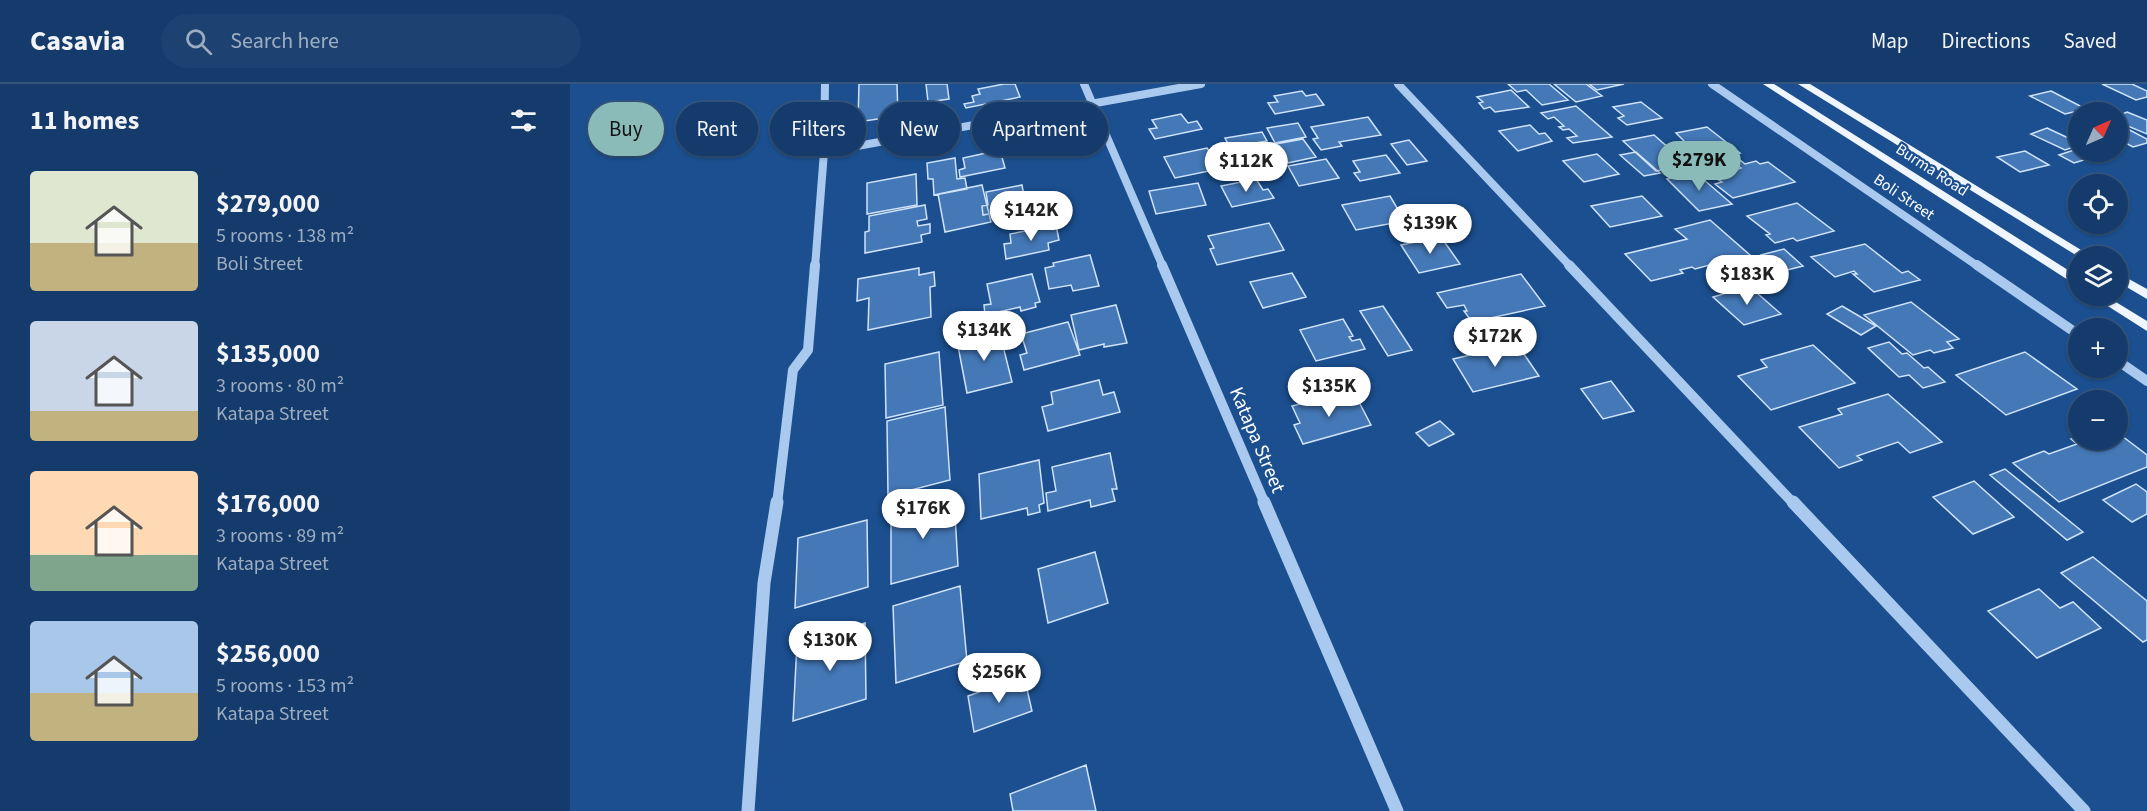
<!DOCTYPE html>
<meta charset="utf-8">
<style>
:root{--surface:#143b6b;--page:#1d4271;--text:#f1f3f6;--muted:#9dadc1;--line:#33557e;--accent:#8bbbb9}
body{margin:0;font-family:"Source Sans 3",sans-serif;background:var(--page);color:var(--text);height:100vh;display:flex;flex-direction:column;font-size:22px;white-space:nowrap}
*{box-sizing:border-box;margin:0}
p{font-size:20px;color:var(--muted)}
.icon{flex:none;width:33px;height:33px;fill:none;stroke:currentColor;stroke-width:2;stroke-linecap:round;stroke-linejoin:round}
.map{position:relative;flex:1;overflow:hidden}
.panel{display:flex;flex-direction:column;background:var(--surface);width:570px}
.panel>*{flex:none}
.hud{position:absolute;left:18px;top:18px;width:570px;height:54px;display:flex;gap:12px}
.needle{width:39px;rotate:45deg}
.fabs{position:absolute;left:1498px;top:18px;display:grid;gap:12px}
.fabs a{display:grid;place-items:center;width:60px;height:60px;border-radius:50%;background:var(--surface);box-shadow:0 2px 4px #0004,0 0 0 2px var(--line);font-size:30px}
.price{position:absolute;translate:-50% -51px;padding:0 14px;border-radius:21px;background:#fff;color:#222;font-size:20px;line-height:39px;filter:drop-shadow(0 2px 3px #0008)}
.price::after{content:'';position:absolute;left:50%;top:36px;width:18px;height:14px;margin-left:-9px;background:inherit;clip-path:polygon(0 0,100% 0,50% 100%)}
.price.on{background:var(--accent);color:#111}
ul{padding:0;list-style:none}
li{display:flex;align-items:center;gap:18px;height:150px;padding:0 30px}
li span{display:grid;place-items:center;flex:none;width:168px;height:120px;border-radius:6px;color:#555}
li>.icon{margin-inline-start:auto}
span .icon{width:72px;height:72px;fill:#fffc;stroke-width:1}
li b{font-size:26px}
h2{display:flex;justify-content:space-between;align-items:center;height:72px;padding:0 30px;font-size:26px}
.chip{padding:0 21px;border-radius:27px;background:var(--surface);box-shadow:0 2px 4px #0004,0 0 0 2px var(--line);font-size:21px;line-height:54px}
.chip.on{background:var(--accent);color:#111}
header{display:flex;align-items:center;gap:36px;box-sizing:border-box;height:84px;padding:0 30px;background:var(--surface);border-bottom:2px solid var(--line)}
header strong{font-size:28px}
nav{display:flex;gap:33px;margin-inline-start:auto;font-size:21px}
.search{width:420px;height:54px;background:var(--page);display:flex;align-items:center;gap:15px;box-sizing:border-box;padding:0 21px;border-radius:33px;color:var(--muted);font-size:22px}
main{display:flex;flex:1;min-height:0}
.map>svg:first-child{display:block}
.building{fill:#4478b7;stroke:#cfe3fa;stroke-width:1.5}
.lines{fill:none;stroke-linecap:round;stroke-linejoin:round}
.minor-far2{stroke:#a9c9ee;stroke-width:8}
.minor-far1{stroke:#a9c9ee;stroke-width:10}
.minor{stroke:#a9c9ee;stroke-width:13}
.major{fill:#f0f6ff;fill-rule:evenodd}
.labels{text-anchor:middle;dominant-baseline:central;stroke-width:4.5;stroke-linejoin:round;paint-order:stroke}
.far-street-label{font-size:16px;fill:#fff;stroke:#1b4f8f}
.street-label{font-size:20px;fill:#fff;stroke:#1b4f8f}
</style>
<header>
<strong>Casavia</strong>
<div class="search"><svg class="icon" aria-label="search" viewBox="0 0 24 24"><circle cx="10" cy="10" r="6"/><path d="M15 15l6 6"/></svg>Search here</div>
<nav><a>Map</a><a>Directions</a><a>Saved</a></nav>
</header>
<main>
<section class="panel">
<h2>11 homes<svg class="icon" aria-label="filters" viewBox="0 0 24 24"><path d="M4 7h16M4 17h16"/><circle cx="9" cy="7" r="2"/><circle cx="15" cy="17" r="2"/></svg></h2>
<ul>
<li><span style="background:linear-gradient(#dfe7d0 60%,#c2b280 0)"><svg class="icon" aria-label="home" viewBox="0 0 24 24"><path d="M3 11l9-7 9 7M6 9v11h12V9"/></svg></span><div><b>$279,000</b><p>5 rooms · 138 m²</p><p>Boli Street</p></div></li>
<li><span style="background:linear-gradient(#c9d6e8 75%,#c2b280 0)"><svg class="icon" aria-label="home" viewBox="0 0 24 24"><path d="M3 11l9-7 9 7M6 9v11h12V9"/></svg></span><div><b>$135,000</b><p>3 rooms · 80 m²</p><p>Katapa Street</p></div></li>
<li><span style="background:linear-gradient(#ffd9b3 70%,#7fa58c 0)"><svg class="icon" aria-label="home" viewBox="0 0 24 24"><path d="M3 11l9-7 9 7M6 9v11h12V9"/></svg></span><div><b>$176,000</b><p>3 rooms · 89 m²</p><p>Katapa Street</p></div></li>
<li><span style="background:linear-gradient(#a9c7e8 60%,#c2b280 0)"><svg class="icon" aria-label="home" viewBox="0 0 24 24"><path d="M3 11l9-7 9 7M6 9v11h12V9"/></svg></span><div><b>$256,000</b><p>5 rooms · 153 m²</p><p>Katapa Street</p></div></li>
</ul>
</section>
<div class="map">
<svg width="1577" height="727" viewBox="0 0 1577 727">
<rect width="100%" height="100%" fill="#1b4f8f"/>
<path class="building" d="M289,0H327L328,32L288,38Z
M356,0H377L379,15L358,18Z
M434,0H445L450,13L396,24L394,20L404,18L402,12L410,10L408,5Z
M938,0H979L998,16L972,21L956,6L947,8Z
M984,0H1016L1032,12L1006,18Z
M1019,0H1054L1027,6Z
M1532,0H1562L1577,7V13L1566,16Z
M941,6L959,23L925,28L920,23L914,25L909,19L913,18L907,13Z
M732,7L736,12L746,10L754,21L705,30L698,19L708,18L704,12Z
M1481,7L1516,25L1495,30L1460,12Z
M1071,18L1092,34L1057,41L1048,34L1054,32L1043,23Z
M1006,22L1042,53L1003,59L997,54L1007,52L999,45L993,46L989,43L994,42L984,33L978,35L971,29Z
M1557,28L1577,36V50L1548,38V32Z
M611,30L618,39L627,37L632,45L585,55L579,45L587,44L582,36Z
M798,33L811,51L769,58L772,62L751,66L743,55L748,54L741,43Z
M728,39L736,53L705,59L697,44Z
M1548,40L1577,55V59L1563,63L1548,55Z
M960,41L969,50L975,49L982,57L948,67L929,47Z
M1137,43L1170,69L1148,74L1139,67L1126,69L1106,49Z
M1477,44L1509,59V61L1495,66L1461,50Z
M692,48L697,57L678,60L683,69L664,72L655,54Z
M1084,51L1118,81L1086,87L1053,57Z
M733,55L746,73L718,79L706,60Z
M839,56L857,77L837,81L821,60Z
M637,64L643,73L651,72L656,80L638,84L639,87L605,94L594,73Z
M705,65L715,81L691,85L684,72Z
M430,66L435,84L390,93L389,86L395,84L393,74Z
M1504,66L1520,74L1504,79L1489,71Z
M1455,67L1479,81L1450,88L1427,73Z
M1066,68L1090,89L1074,92L1050,71Z
M1027,70L1049,90L1014,98L993,77Z
M816,71L830,89L790,97L784,89L790,88L783,77Z
M385,74L387,95L395,94L397,105L364,111L363,95H358L357,79Z
M756,75L769,94L729,102L718,82Z
M1170,76L1175,80L1186,77L1190,80L1198,78L1225,98L1163,114L1145,100L1152,98L1144,93L1171,84L1163,78Z
M1126,89L1162,120L1129,127L1097,95Z
M346,90L347,121L297,130V99Z
M686,95L693,106L698,105L704,114L662,123L651,102Z
M628,99L636,121L586,130L579,107Z
M412,101L421,138L375,148L368,110Z
M452,101L456,123L413,131L412,122L418,121L416,108Z
M820,112L827,124L832,123L840,136L786,146L772,121Z
M1072,112L1092,132L1040,143L1021,122Z
M1227,119L1264,147L1227,157L1223,154L1205,159L1196,151L1200,150L1177,132Z
M355,121L357,135L347,137L348,142L360,140V149L351,151L352,158L295,169V148L299,147V132Z
M1140,136L1188,178L1152,188L1143,180L1125,185L1122,183L1110,186L1113,189L1081,197L1055,170L1117,155L1105,145Z
M699,139L714,166L647,181L640,165L644,164L638,152Z
M486,141L489,156L478,159L479,166L436,175L434,160L441,159L440,150Z
M871,153L890,180L849,189L831,161Z
M1295,160L1332,189L1338,187L1350,196L1304,208L1283,190H1287L1284,187L1265,193L1241,173Z
M1214,165L1233,182L1209,188L1191,171Z
M520,171L529,202L503,207L501,201L479,205L475,184L484,182L483,179Z
M349,184V191L364,188L365,202L360,203L361,233L298,246L299,214L287,217L288,195Z
M722,189L736,213L693,224L680,198Z
M462,190L470,218L465,219L466,223L451,227L450,223L415,231L414,221L421,220L417,200Z
M951,190L975,222L902,238L894,227H897L894,221L877,224L867,209Z
M1179,202L1211,230L1174,241L1143,213Z
M1341,218L1389,255L1377,258L1383,264L1364,269L1360,266L1343,271L1294,231Z
M546,221L557,259L534,263V260L509,266L501,231Z
M813,222L842,266L818,272L790,227Z
M1272,222L1306,242L1291,251L1257,230Z
M773,235L783,252L779,253L782,257L790,255L795,265L746,277L730,246Z
M498,238L510,271L454,286L450,271L457,269L451,250Z
M429,246L442,298L397,309L387,257Z
M1319,258L1332,270L1337,269L1354,284L1358,283L1375,298L1353,304L1339,291L1329,293L1298,264Z
M947,260L969,292L903,308L883,275Z
M1243,261L1285,299L1201,326L1168,292L1197,283L1191,276Z
M369,268L373,321L316,334L315,280Z
M1455,268L1507,305L1436,331L1386,291Z
M529,296L533,311L544,308L550,328L478,347L472,323L483,320L481,308Z
M1041,297L1064,327L1033,335L1011,305Z
M774,309L780,320L789,318L801,341L733,360L724,341L730,339L722,322Z
M1318,310L1372,358L1340,369L1328,358L1287,372L1292,376L1269,384L1229,343L1272,330L1268,325Z
M375,323L380,396L318,412L317,337Z
M870,337L884,350L859,362L846,349Z
M1548,349L1577,371V383L1489,418L1443,379L1474,367L1479,370L1507,360L1501,355L1509,352V356H1548Z
M540,369L547,405H542L545,417L521,423L520,416L478,427L476,409L486,407L482,383Z
M469,376L474,419L469,421L470,428L458,431L457,424L411,435L409,390Z
M1435,385L1513,448L1497,456L1420,391Z
M1404,397L1444,433L1403,450L1363,413Z
M1566,400L1577,408V430L1562,438L1533,416Z
M384,413L388,482L321,500V429Z
M297,436L298,503L225,524L228,454Z
M525,468L538,519L478,539L468,485Z
M1523,473L1577,517V556L1573,558L1491,489Z
M390,502L397,577L326,599L323,522Z
M1469,505L1490,524L1503,518L1531,544L1467,574L1418,527Z
M295,539L296,615L223,637L227,559Z
M454,592L462,627L404,648L398,612Z
M516,681L526,727H443L440,710Z"/>
<g class="lines">
<path class="minor-far2" d="M514,0L593,183
M828,0L1001,183
M1142,0L1409,183
M254,68L631,0
M245,183L254,68L255,0"/>
<path class="minor-far1" d="M592,181L695,420
M999,181L1224,420
M1407,181L1509,251
M1548,277L1577,297
M207,420L223,286L238,266L245,181"/>
<path class="minor" d="M694,418L827,727
M1223,418L1514,727
M178,727L194,499L207,418"/>
<path class="major" d="M1193,0H1204L1509,193V203Z
M1228,0H1240L1521,172L1509,173Z
M1548,189L1577,205V215L1548,198Z
M1522,212H1536L1577,237V247Z"/>
</g>
<g class="labels">
<g class="far-street-label">
<text transform="translate(1362 86) rotate(33)">Burma Road</text>
<text transform="translate(1334 113) rotate(34)">Boli Street</text>
</g>
<g class="street-label">
<text transform="translate(687 356) rotate(67)">Katapa Street</text>
</g>
</g>
</svg>
<div class="fabs">
<a><svg class="needle" viewBox="-14 -14 28 28"><path d="M0-13l5 13h-10z" fill="#e53935"/><path d="M0 13l5-13h-10z" fill="#9dadc1"/></svg></a>
<a><svg class="icon" aria-label="locate" viewBox="0 0 24 24"><circle cx="12" cy="12" r="6"/><path d="M12 2v4M12 18v4M2 12h4M18 12h4"/></svg></a>
<a><svg class="icon" aria-label="layers" viewBox="0 0 24 24"><path d="M12 4l9 5-9 5-9-5zM3 14l9 5 9-5"/></svg></a>
<a>+</a>
<a>−</a>
</div>
<b class="price on" style="left:1129px;top:108px">$279K</b>
<b class="price" style="left:676px;top:109px">$112K</b>
<b class="price" style="left:461px;top:158px">$142K</b>
<b class="price" style="left:860px;top:171px">$139K</b>
<b class="price" style="left:1177px;top:222px">$183K</b>
<b class="price" style="left:414px;top:278px">$134K</b>
<b class="price" style="left:925px;top:284px">$172K</b>
<b class="price" style="left:759px;top:334px">$135K</b>
<b class="price" style="left:353px;top:456px">$176K</b>
<b class="price" style="left:260px;top:588px">$130K</b>
<b class="price" style="left:429px;top:620px">$256K</b>
<div class="hud">
<a class="chip on">Buy</a>
<a class="chip">Rent</a>
<a class="chip">Filters</a>
<a class="chip">New</a>
<a class="chip">Apartment</a>
</div>
</div>
</main>
